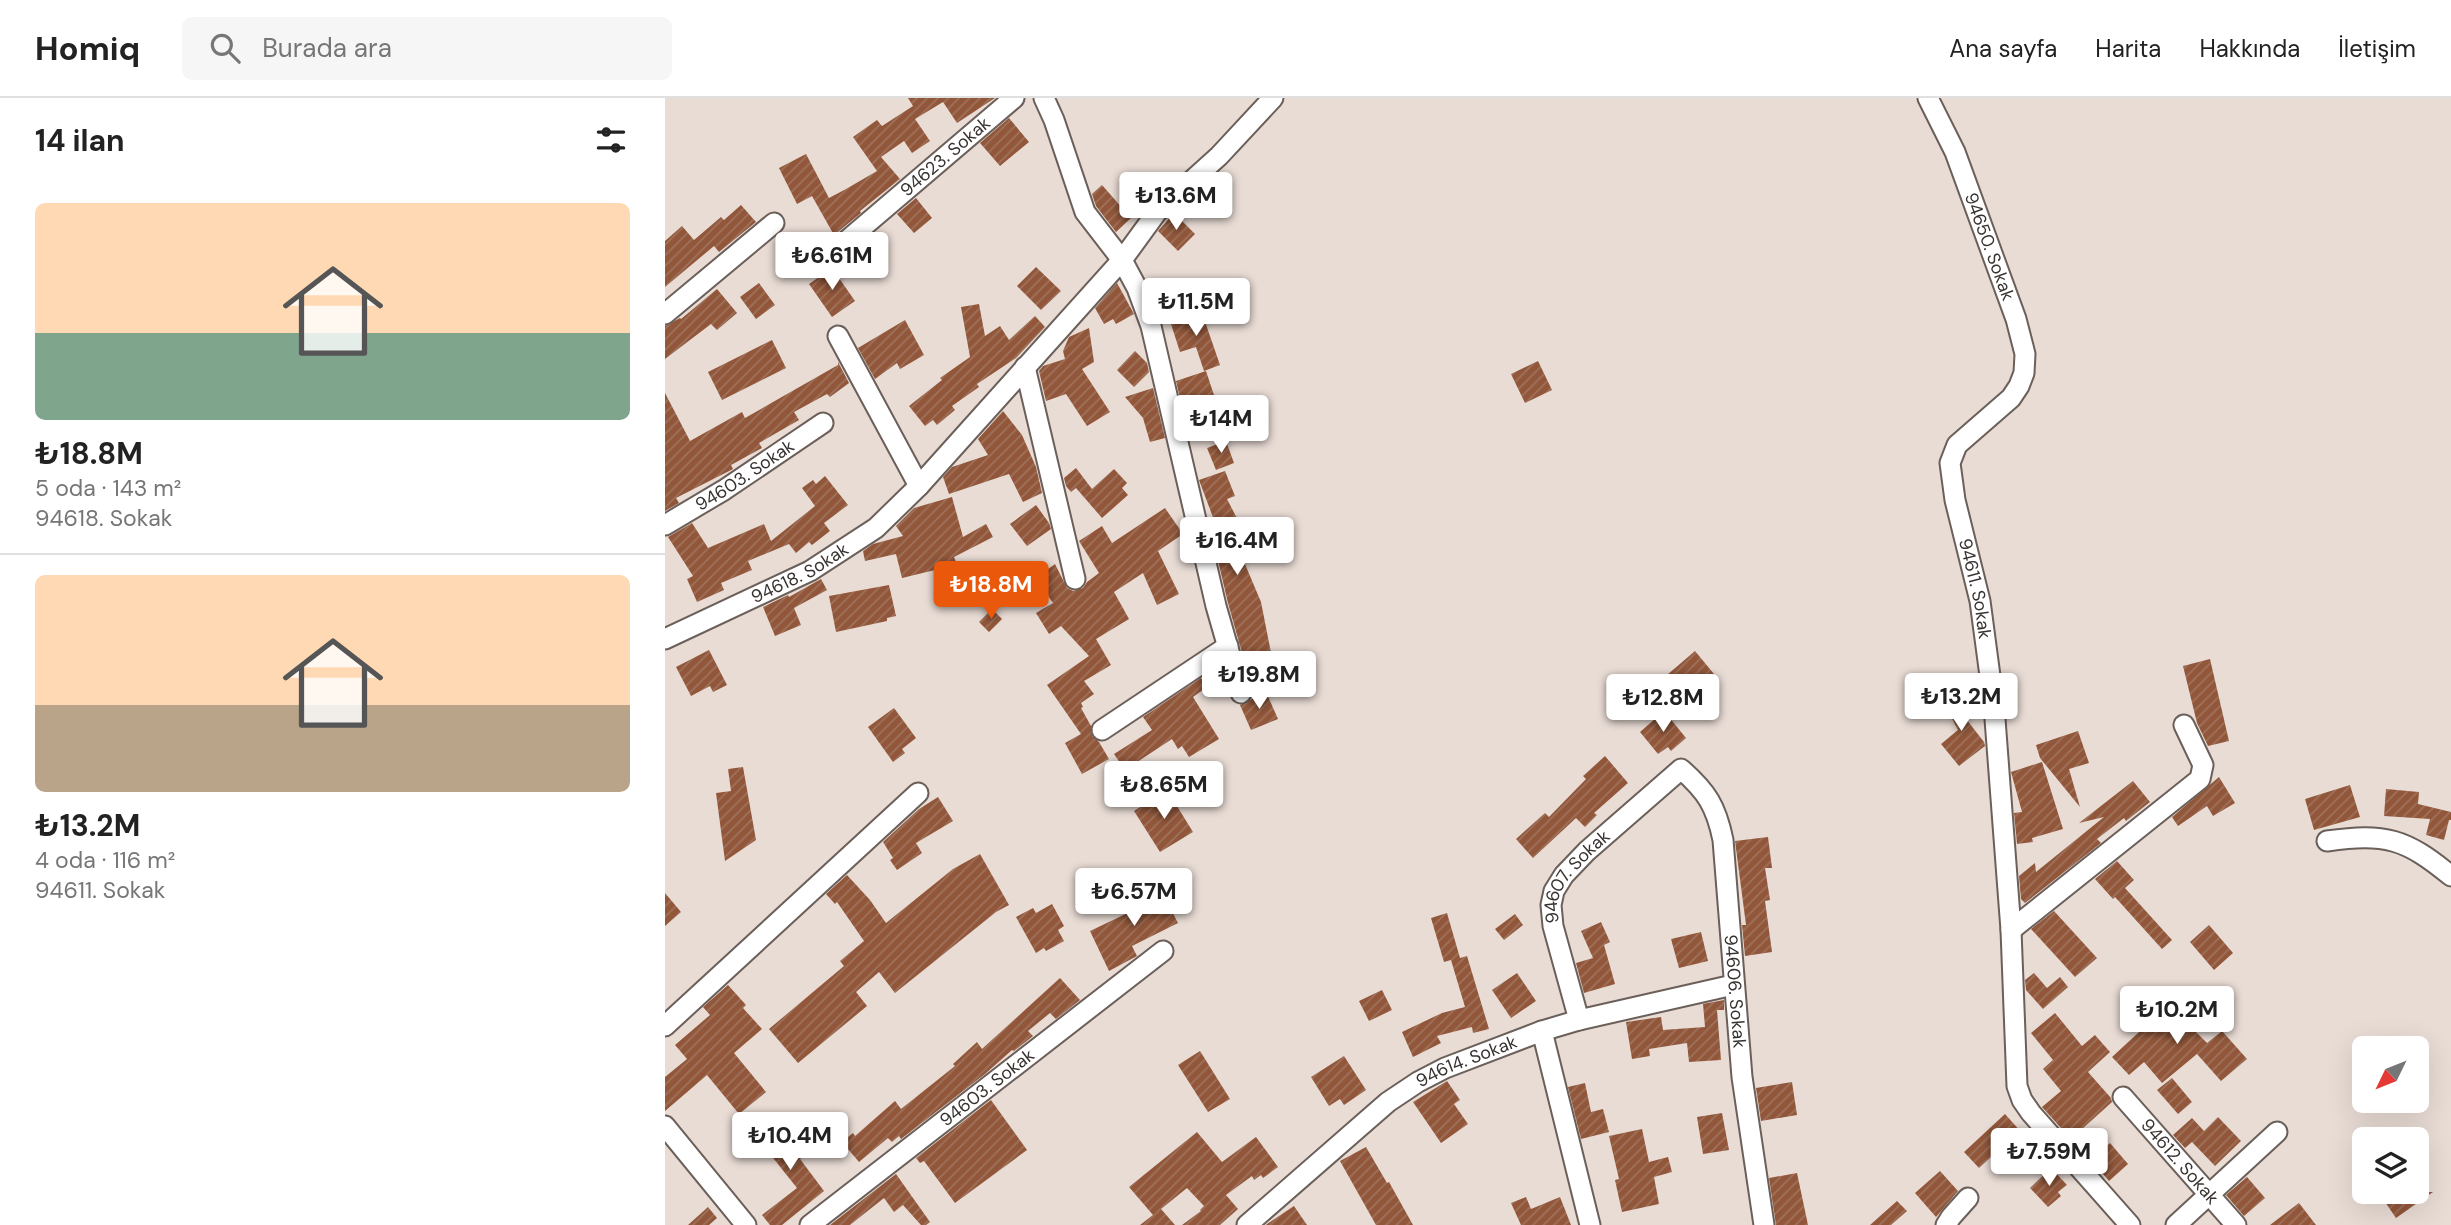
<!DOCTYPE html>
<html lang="tr">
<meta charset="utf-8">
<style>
:root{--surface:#fff;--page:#f6f6f6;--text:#222;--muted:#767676;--line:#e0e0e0;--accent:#ea580c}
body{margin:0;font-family:"DM Sans",sans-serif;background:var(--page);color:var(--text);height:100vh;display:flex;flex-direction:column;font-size:26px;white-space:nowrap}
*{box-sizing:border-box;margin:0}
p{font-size:23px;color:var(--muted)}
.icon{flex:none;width:38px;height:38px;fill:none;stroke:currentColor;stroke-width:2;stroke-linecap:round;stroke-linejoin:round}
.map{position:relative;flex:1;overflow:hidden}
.panel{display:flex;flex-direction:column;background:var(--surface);width:665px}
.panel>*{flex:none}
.needle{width:46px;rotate:227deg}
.fabs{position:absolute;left:1687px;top:938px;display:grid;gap:14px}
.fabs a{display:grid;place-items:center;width:77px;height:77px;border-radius:10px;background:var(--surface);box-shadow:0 7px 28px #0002;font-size:35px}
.price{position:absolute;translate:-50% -60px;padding:0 16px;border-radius:7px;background:#fff;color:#222;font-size:23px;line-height:46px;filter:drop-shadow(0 2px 4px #0008)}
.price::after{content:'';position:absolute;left:50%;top:42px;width:21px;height:16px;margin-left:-10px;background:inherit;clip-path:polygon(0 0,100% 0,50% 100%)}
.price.active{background:var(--accent);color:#fff}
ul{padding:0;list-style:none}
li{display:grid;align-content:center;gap:14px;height:371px;padding:0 35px}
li+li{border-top:2px solid var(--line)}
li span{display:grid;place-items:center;height:217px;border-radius:10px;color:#555}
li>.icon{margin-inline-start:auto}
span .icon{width:126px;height:126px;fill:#fffc;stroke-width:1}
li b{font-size:30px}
h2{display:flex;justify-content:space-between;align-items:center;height:84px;padding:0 35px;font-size:30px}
header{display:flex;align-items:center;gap:42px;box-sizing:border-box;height:98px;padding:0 35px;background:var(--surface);border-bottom:2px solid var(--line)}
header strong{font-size:33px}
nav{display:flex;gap:38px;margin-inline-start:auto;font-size:24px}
.search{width:490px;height:63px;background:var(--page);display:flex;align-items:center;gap:18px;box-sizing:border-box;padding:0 24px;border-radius:10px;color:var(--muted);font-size:26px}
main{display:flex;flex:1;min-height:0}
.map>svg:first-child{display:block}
.building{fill:url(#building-hatch)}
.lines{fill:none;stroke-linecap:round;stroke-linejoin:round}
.street-casing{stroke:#6b5f5a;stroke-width:23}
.street{stroke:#fff;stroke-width:19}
.labels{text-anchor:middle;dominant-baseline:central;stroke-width:7;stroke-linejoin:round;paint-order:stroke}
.street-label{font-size:18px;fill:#373230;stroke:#f7e9e2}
</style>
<header>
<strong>Homiq</strong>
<div class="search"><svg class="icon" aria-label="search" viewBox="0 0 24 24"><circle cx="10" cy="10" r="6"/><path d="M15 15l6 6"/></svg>Burada ara</div>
<nav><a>Ana sayfa</a><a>Harita</a><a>Hakkında</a><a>İletişim</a></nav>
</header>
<main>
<section class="panel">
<h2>14 ilan<svg class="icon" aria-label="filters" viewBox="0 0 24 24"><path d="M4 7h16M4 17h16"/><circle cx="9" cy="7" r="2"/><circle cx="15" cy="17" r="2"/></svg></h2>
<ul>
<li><span style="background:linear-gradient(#ffd9b3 60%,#7fa58c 0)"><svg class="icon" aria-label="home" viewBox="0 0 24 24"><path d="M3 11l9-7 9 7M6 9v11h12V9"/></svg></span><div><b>₺18.8M</b><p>5 oda · 143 m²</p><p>94618. Sokak</p></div></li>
<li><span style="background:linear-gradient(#ffd9b3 60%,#b9a48a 0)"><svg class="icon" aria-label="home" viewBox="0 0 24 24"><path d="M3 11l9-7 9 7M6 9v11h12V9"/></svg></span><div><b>₺13.2M</b><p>4 oda · 116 m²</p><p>94611. Sokak</p></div></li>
</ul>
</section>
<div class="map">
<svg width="1786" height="1127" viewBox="0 0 1786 1127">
<defs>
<pattern id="building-hatch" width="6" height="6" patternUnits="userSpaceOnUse" patternTransform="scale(1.75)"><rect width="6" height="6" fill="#92573a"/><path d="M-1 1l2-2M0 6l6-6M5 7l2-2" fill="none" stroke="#9e725c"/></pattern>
</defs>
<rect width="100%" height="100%" fill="#e9dcd5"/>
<path class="building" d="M243,0H330L292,25L278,4L250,21L265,43L247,55L239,43L216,59L235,81L195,113L196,115L169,137L147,98L132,106L114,70L141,56L164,100L181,91L212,73L188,39L212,22L217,28L248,8Z
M344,20L364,44L335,68L315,45Z
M437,87L466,120L451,134L431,108L427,96Z
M251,100L267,120L249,135L232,116Z
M76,107L91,124L54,154L49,148L0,189V143L17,128L29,142L56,119L59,122Z
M509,115L530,136L513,153L493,133Z
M371,169L396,193L376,212L352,188Z
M167,170L190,203L167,219L144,186Z
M94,185L110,207L91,221L75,199Z
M452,185L469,216L451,226L448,221L439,226L430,210Z
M52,191L72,215L52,232L46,226L0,261V228L15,220L16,221Z
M314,206L320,238L335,228L344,242L370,218L380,229L351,260L312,286L314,289L287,308L290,312L272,327L268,322L260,328L244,308L277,282L275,280L305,259L296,209Z
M536,212L555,267L539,273L531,249L515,254L505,223Z
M240,222L259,257L235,271L232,265L210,281L193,250Z
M424,230L429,264L417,271L445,314L422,328L401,296L381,303L374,273L378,268L400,261L398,253L404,239Z
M107,242L121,270L57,302L43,274Z
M470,253L482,265L484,274L469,289L452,272Z
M873,263L887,292L860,305L846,276Z
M173,264L184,285L165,299L162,296L129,314L134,322L94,345L97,350L66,367L68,371L11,400L14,405L0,413V295L25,343L77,314L80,320L173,267Z
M541,273L550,300L535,305L545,329L523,334L511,283Z
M488,290L500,340L485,344L478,320L460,299Z
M338,313L357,337L371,369L377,395L358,404L344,376L284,396L278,379L287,369L323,357L313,341Z
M561,343L569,365L551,372L542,350Z
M411,370L427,391L449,371L462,385L457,390L463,397L437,420L411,390L406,394L401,388L399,380Z
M560,373L570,398L562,401L578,432L566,438L578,458L577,459L596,504L609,570L583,576L563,505L546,433L552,430L534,382Z
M160,378L183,407L159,425L165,433L147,447L144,444L131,455L124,446L83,463L87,472L56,485L59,492L32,504L22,481L28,478L3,439L27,425L43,450L99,426L106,443L150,408L137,390L148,382L151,386Z
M287,399L298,439L321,426L328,439L289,459L294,471L273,480L270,472L237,480L231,456L200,463L198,453L208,446L238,438L231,428L249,410Z
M371,407L384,425L386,431L362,448L345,426Z
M500,410L518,436L493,453L514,496L492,507L478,475L449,494L464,521L431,541L446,567L419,583L429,596L416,605L418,609L416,610L426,628L427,638L434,644L444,661L417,676L400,645L416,636L382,587L424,558L396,528L384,536L371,515L388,505L371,480L390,466L402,490L408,493L418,490L422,484L434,475L414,443L437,428L447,445Z
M156,481L162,492L129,510L136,527L110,538L98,509L123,497L124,499Z
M224,487L231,518L222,520V523L171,534L164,498Z
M327,511L337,521L324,534L314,524Z
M44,552L62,587L48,594L45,588L26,598L11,569Z
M1030,553L1049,576L1021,599L1002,577Z
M1545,561L1564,643L1543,648L1532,625L1518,568Z
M536,580L542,589L528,599L554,641L524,659L517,648L513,651L507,641L460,672L449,656L487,632L478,619Z
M601,594L613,621L586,632L575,607Z
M1280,594L1287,604L1296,599L1303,614L1298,617L1319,644L1320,648L1294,668L1276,646L1293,632L1275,598Z
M229,610L251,640L237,651L240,655L228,664L203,629Z
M999,613L1021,640L1006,653L1003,649L993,656L975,634Z
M1413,633L1424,665L1404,671L1415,709L1375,660L1371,647Z
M940,658L963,685L929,715L932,717L920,729L911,720L868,760L851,741L880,715L884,719L921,681L918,678Z
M1377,664L1398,731L1367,740L1368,744L1352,746L1349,715L1357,714L1346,674Z
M78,669L91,742L60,763L51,695L66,693L63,671Z
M1554,679L1570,705L1548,718L1542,708L1513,728L1507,719Z
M1468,683L1485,704L1461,723L1459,720L1432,741L1436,745L1360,805L1356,801L1354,778L1370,765L1371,774L1439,719L1414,725Z
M1685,687L1695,719L1649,732L1640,701Z
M1721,691L1754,694L1753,706L1786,714V722H1784L1779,742L1761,737L1765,721L1719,718Z
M502,692L528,734L495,754L469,713Z
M273,699L288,723L251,745L257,755L232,772L225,762L228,760L218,744L254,711Z
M1103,739L1107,770H1100L1105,802L1100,803L1107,854L1080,858L1077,827H1081L1070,743Z
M315,756L344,807L331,814L230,895L214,874L191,894L202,908L133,965L104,931L179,868L175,863L199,843L172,804L170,806L161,796L182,777L205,802L221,825L288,771Z
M1452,763L1469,782L1460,790L1507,842L1497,851L1450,799L1448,801L1430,781Z
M494,788L513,825L467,848L472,858L444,873L425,833L471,811L466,802Z
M0,795L16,814L0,828Z
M387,806L399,828L393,832L399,843L381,853L379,850L371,855L351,819L368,810L371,815Z
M1389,813L1432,860L1410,879L1366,831Z
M782,815L795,860L802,858L824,931L808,935L807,929L772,938L776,945L748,959L737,934L777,915L800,909L786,862L779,864L766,820Z
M850,816L858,827L839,842L830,831Z
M936,824L945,844L939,847L950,886L919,895L911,865L928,860L916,833Z
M1544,827L1568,855L1549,872L1525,844Z
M1036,834L1043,863L1014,870L1006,841Z
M852,875L871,903L846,920L827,892Z
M1369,875L1382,890L1395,879L1403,889L1378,911L1361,892L1360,882Z
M395,880L415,902L391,921L385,915L363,933L368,938L349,953L347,952L320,976L236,1041L234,1038L227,1044L223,1040L194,1064L177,1044L188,1035L190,1038L230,1003L236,1011L290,968L288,966L312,944L317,951Z
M63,887L81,907L78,910L97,931L69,955L101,994L74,1016L42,977L0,1013V979L22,961L10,947L45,917L38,909Z
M717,892L727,912L704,923L694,903Z
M1507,900L1527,924L1524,927L1542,945L1557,933L1582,961L1556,983L1532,956L1497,985L1479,964L1464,977L1447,959L1486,923L1482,919Z
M1059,902V912H1052L1056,962L1024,964L1022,945L984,951L985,958L967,961L961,924L996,919L998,932L1040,929L1038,906Z
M1390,915L1417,948L1430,937L1445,954L1423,974L1446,1000L1447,1004L1406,1041L1377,1009L1396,993L1378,971L1388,962L1366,935Z
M535,953L565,1001L543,1014L513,967Z
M679,958L701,992L679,1007L675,1001L664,1008L646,979Z
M1507,980L1527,1004L1513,1016L1492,992Z
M782,983L795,1002L789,1006L803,1026L776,1045L748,1004Z
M1127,984L1132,1017L1096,1023L1091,990Z
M920,985L926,1014L938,1011L944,1034L916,1041L903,989Z
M326,1002L362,1052L290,1105L259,1063L255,1065L251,1060Z
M1057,1015L1064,1052L1038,1056L1032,1019Z
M1340,1016L1365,1044L1337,1070L1326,1059L1314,1070L1299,1054Z
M1553,1019L1576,1043L1550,1068L1527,1044L1520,1050L1508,1037L1527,1020L1539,1033Z
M119,1020L146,1052L135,1061L159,1093L117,1127H105L97,1117L132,1090L93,1041Z
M977,1031L984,1064L1003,1059L1007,1074L989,1079L994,1106L957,1114L950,1082L954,1081L944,1038Z
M532,1034L557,1064L591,1039L613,1069L598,1080L596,1077L589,1082L587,1078L561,1097L573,1111L555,1127H517L536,1113L535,1112L539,1108L522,1090L496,1111L510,1127H475L488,1117L464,1089Z
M1445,1045L1463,1066L1444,1083L1426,1062Z
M701,1049L722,1085L724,1084L748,1127H711L675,1063Z
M1386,1070L1402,1087L1393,1094L1396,1098L1383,1109L1365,1090Z
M1275,1073L1293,1093L1271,1119L1250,1095Z
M1132,1075L1143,1127H1111L1104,1080Z
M231,1076L265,1124L261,1127H256L238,1107L229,1114L219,1100L185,1127H165Z
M1582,1079L1600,1100L1579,1118L1561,1097Z
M1729,1094H1768L1731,1120L1718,1101Z
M861,1099L866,1111L895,1099L906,1127H856L846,1105Z
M1232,1103L1242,1113L1226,1127H1205Z
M1634,1105L1651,1127H1605Z
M629,1108L642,1127H601L602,1126Z
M43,1109L52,1120L44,1127H23Z"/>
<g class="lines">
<defs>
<g id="street">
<path d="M379,0L389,22L420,114L457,162L472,190L486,228L551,508L576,595"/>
<path id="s1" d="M1263,0L1290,54L1351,221L1360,256L1359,275L1354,288L1346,300L1292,347L1285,365L1290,402L1315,503L1329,608L1346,832L1352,988L1357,1002L1366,1015L1465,1127"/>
<path id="s2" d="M179,145L349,0"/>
<path d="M0,216L109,125"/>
<path d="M173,238L254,388"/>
<path d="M360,269L410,481"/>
<path id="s3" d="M0,427L59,392L158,325"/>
<path id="s4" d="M0,541L145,473L211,430L254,388L457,162L492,114L554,58L608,0"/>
<path d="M437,632L563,548"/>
<path d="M1662,743C1720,735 1740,740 1786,778"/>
<path d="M1346,832L1535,681L1538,667L1519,627"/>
<path id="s5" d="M914,922L888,828L886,807L889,793L899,777L922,753L1016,671C1042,694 1051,708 1058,742L1077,979L1099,1127"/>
<path d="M0,928L253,695"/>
<path d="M877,933L925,1127"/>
<path id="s6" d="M1458,999L1571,1127"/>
<path d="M0,1028L81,1127"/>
<path id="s7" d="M145,1127L498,853"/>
<path id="s8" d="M582,1127L723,1004L753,984L780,970L877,933L914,922L1068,887"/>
<path d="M1281,1127L1286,1119L1303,1100"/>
<path d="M1511,1127L1612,1034"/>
</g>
</defs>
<use href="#street" class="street-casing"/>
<use href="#street" class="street"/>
</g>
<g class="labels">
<g class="street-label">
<text stroke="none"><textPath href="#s2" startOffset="133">94623. Sokak</textPath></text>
<text stroke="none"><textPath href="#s1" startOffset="161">94650. Sokak</textPath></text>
<text stroke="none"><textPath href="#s3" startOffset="94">94603. Sokak</textPath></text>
<text stroke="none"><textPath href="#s4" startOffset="150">94618. Sokak</textPath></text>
<text stroke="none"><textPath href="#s1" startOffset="541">94611. Sokak</textPath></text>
<text stroke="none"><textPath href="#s5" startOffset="156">94607. Sokak</textPath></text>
<text stroke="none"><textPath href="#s5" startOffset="546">94606. Sokak</textPath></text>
<text stroke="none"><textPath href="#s8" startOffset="276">94614. Sokak</textPath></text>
<text stroke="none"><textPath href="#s7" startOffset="224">94603. Sokak</textPath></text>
<text stroke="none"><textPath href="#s6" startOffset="86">94612. Sokak</textPath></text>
</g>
</g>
</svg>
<div class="fabs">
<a><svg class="needle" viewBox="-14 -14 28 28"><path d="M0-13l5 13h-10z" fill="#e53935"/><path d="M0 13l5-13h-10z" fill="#767676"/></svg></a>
<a><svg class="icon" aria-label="layers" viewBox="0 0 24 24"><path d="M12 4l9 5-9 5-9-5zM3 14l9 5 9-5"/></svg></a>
</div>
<b class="price" style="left:511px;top:134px">₺13.6M</b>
<b class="price" style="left:167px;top:194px">₺6.61M</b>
<b class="price" style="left:531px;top:240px">₺11.5M</b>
<b class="price" style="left:556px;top:357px">₺14M</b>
<b class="price" style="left:572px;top:479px">₺16.4M</b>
<b class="price active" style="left:326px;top:523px">₺18.8M</b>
<b class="price" style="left:594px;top:613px">₺19.8M</b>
<b class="price" style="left:1296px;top:635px">₺13.2M</b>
<b class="price" style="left:998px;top:636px">₺12.8M</b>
<b class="price" style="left:499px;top:723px">₺8.65M</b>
<b class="price" style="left:469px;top:830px">₺6.57M</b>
<b class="price" style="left:1512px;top:948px">₺10.2M</b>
<b class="price" style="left:125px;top:1074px">₺10.4M</b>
<b class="price" style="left:1384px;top:1090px">₺7.59M</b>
</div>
</main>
